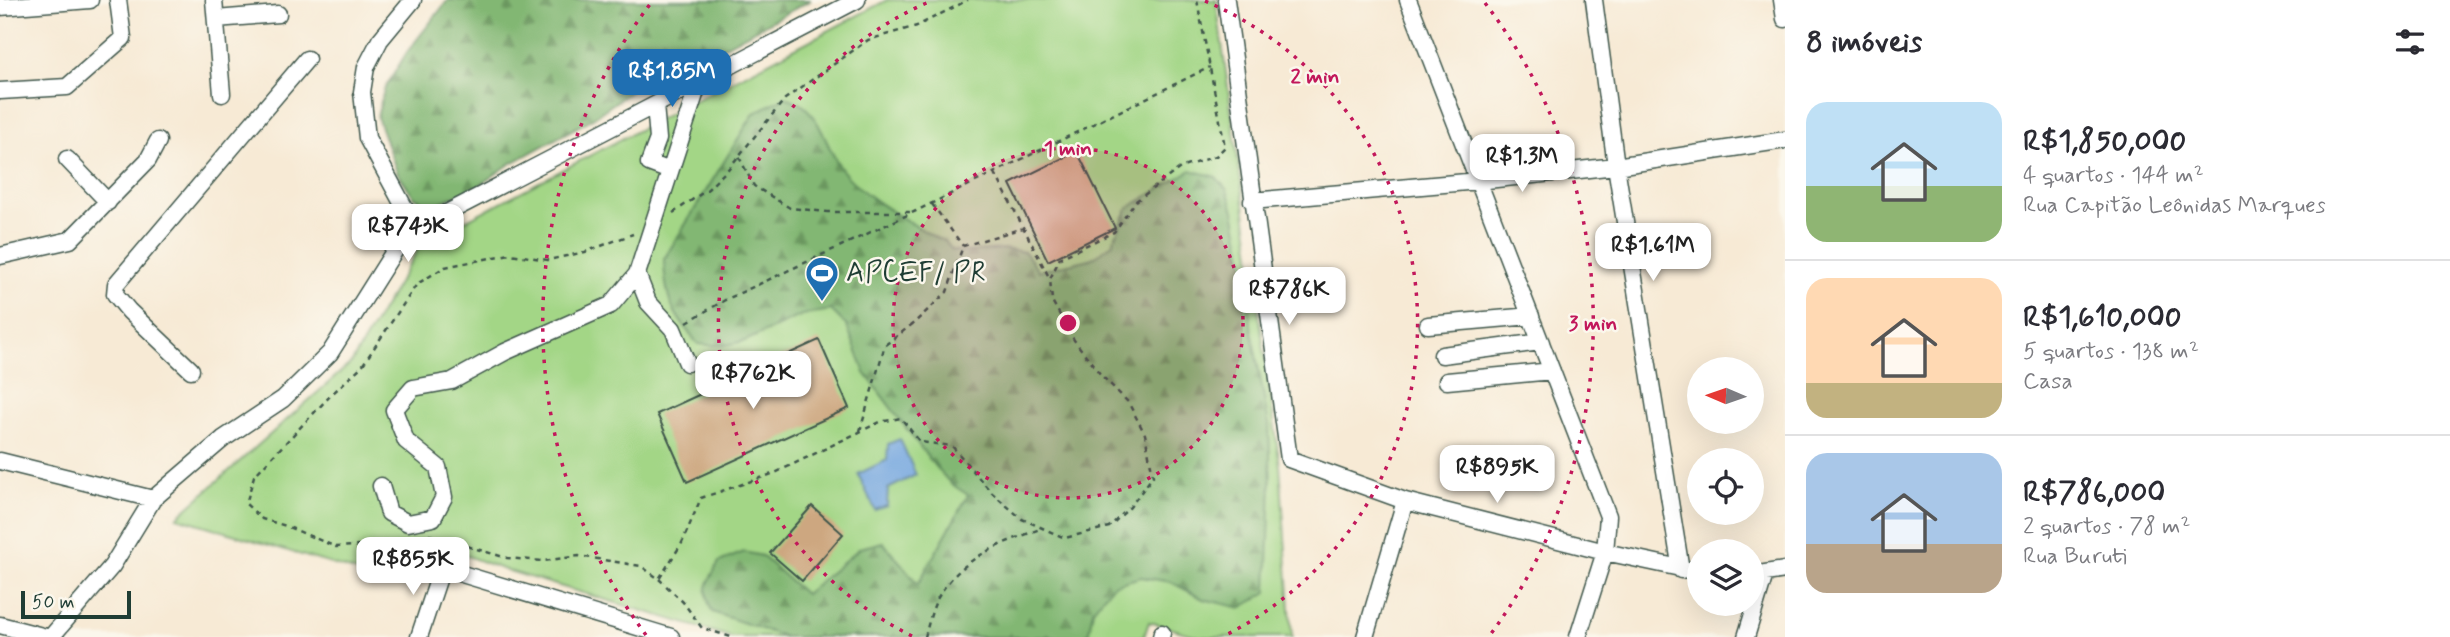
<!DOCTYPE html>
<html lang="pt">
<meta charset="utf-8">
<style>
:root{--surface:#fff;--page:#f7f7f7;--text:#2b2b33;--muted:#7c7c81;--line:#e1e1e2;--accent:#1f6fb2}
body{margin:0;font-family:Mynerve,sans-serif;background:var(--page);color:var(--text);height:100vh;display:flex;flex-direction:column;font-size:26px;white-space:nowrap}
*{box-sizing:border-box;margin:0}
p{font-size:23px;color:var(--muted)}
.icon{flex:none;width:38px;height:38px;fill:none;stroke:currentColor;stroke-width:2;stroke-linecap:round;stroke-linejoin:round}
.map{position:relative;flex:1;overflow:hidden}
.side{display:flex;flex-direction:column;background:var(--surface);width:665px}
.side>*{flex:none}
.needle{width:46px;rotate:272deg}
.controls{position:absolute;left:1687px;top:357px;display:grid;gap:14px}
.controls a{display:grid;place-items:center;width:77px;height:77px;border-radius:50%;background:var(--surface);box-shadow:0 7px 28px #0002;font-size:35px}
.scale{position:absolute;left:21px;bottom:18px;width:110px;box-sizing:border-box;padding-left:7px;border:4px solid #1f3d34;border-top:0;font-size:19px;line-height:24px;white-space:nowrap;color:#1f3d34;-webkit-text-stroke:5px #fbf7ec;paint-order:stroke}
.price{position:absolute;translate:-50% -60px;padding:0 16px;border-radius:14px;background:#fff;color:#222;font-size:23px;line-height:46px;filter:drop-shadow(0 2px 4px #0008)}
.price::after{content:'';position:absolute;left:50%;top:42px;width:21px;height:16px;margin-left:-10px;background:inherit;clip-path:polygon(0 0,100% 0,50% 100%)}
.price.selected{background:var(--accent);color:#fff}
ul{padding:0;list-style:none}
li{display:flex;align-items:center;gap:21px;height:175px;padding:0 21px}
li+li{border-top:2px solid var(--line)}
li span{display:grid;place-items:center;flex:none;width:196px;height:140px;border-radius:21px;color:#555}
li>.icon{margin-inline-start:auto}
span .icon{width:84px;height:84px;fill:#fffc;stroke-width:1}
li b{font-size:30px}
h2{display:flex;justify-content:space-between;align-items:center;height:84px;padding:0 21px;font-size:30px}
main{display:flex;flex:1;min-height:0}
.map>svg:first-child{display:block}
.green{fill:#a3d686;stroke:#618a5d;stroke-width:2}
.forest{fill:url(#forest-firs);stroke:#507a54;stroke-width:2}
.water{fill:#73a6df;stroke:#49728a;stroke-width:2}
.building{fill:#cda780}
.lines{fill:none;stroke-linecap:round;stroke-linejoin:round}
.minor-casing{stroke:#3f574c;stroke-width:19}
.path{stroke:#3f574c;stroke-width:2.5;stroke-dasharray:5 5;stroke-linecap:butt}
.minor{stroke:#fff;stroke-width:16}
.ring{fill:none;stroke:#c2185b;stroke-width:3.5;stroke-dasharray:3.5 7}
.labels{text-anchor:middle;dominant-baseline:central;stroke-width:5;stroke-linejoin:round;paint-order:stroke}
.poi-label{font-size:28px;fill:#1f3d34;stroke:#fbf7ec;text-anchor:start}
.centre{fill:#c2185b;stroke:#fbf7ec;stroke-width:3.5}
.ring-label{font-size:21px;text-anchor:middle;font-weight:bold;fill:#c2185b;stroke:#fbf7ec;stroke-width:5;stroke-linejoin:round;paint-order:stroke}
</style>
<main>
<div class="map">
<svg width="1785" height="637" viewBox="0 0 1785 637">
<defs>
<pattern id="forest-firs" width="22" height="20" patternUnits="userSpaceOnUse" patternTransform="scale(1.75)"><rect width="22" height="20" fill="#82b773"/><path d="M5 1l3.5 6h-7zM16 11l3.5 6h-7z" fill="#6a965f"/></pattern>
</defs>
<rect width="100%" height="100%" fill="#fbf7ec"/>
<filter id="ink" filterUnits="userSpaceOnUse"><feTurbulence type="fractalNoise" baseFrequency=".0143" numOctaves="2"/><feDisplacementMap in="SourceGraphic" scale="14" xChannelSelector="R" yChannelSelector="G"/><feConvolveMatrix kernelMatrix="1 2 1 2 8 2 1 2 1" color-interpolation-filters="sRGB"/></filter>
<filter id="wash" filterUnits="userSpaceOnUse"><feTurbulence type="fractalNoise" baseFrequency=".00686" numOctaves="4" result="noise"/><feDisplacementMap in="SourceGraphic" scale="28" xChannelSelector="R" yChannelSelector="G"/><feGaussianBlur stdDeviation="1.57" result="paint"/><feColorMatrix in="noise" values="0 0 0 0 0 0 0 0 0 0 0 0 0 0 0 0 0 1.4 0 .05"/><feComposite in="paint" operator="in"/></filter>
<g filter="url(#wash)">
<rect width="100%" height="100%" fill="#f7ead5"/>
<path class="green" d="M887,0H1216L1280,466L1292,637H1200L1149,622L1144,637H731L502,569L438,545L393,583L177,517L352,362L421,244Z"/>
<path class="forest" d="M448,0H811L669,76L640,85L590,120L510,164L480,185L437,204L425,203L414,197L397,172L377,117L384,90L407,52Z
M785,97C821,105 823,145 843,171C864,198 907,220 936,238L945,241L952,250L964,252L1004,249L1025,252L1039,271L1090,259L1100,253L1112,244L1128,208L1191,170L1216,177L1227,190L1234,211L1246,270L1252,334L1269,424L1271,485L1267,592L1241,608L1203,599L1171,582L1141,577L1113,585L1093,610L1088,637H785L712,612C702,588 707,584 719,562L744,552L762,556L805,594L860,548L883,542L918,584L968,495L950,483L930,460L865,373L847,326L831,310L802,315L745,341L721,346L698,344C672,313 665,300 664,259L754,113Z"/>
<path class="water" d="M900,439L916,475L888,489L887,506L875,510L858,474L887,460L888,444Z"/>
<g id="blocks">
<path class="building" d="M1077,151L1115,228L1048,261L1010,184Z
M819,340L849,408L687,482L657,414Z
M812,506L843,534L802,581L770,553Z"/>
</g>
</g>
<g filter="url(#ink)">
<use href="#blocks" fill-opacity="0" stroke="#3f574c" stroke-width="2"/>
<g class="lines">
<defs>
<path id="minor" d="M214,0L222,94
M413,0L380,40L366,67L362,92L367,138L416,229
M1226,0L1289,459L1405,501L1605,552L1699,572
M1408,0L1608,516L1605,552L1578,637
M1594,0L1616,166L1681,570
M1782,0L1785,19
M0,7L90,0
M216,19L278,14
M0,91L67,87L123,38L118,0
M655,105L658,139L649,163L670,171
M67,159L108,202
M1252,201L1478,181L1616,166L1785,140
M0,256L70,240L148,160L158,141
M1428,325L1531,316
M1442,355L1541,342
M687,363L673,329L648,302L637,274L699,82
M191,370L129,311L115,294L116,284L307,59
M1447,381L1552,371
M0,461L153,499
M381,486L389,513L408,523L433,518L444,497L438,467L406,441L394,410L413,388L452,381L505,352L611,305L637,274
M1752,575L1785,570
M0,625L46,637
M51,637L112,566L153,499L223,439L283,399L330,353L395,250L416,229L857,0
M419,637L442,568L671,637
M1161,637L1162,633
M1365,637L1405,501
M1746,637L1765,574"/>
</defs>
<use href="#minor" class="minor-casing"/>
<path class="path" d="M739,157L754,186L790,208L828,212H913
M995,173L1050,279
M932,204L963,246
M673,213L708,189L729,168L785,99L868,40L917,26L968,0
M963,246L1023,228
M687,322L725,300L916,211L1210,67
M860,431L885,345L914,323L947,292L963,246
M429,535L507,558L543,561L579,556L641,566L659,579L682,543L701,498L775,473L880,422L901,418L920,442L952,446L991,492L1022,519L1065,538L1109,527L1130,507L1153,476L1145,434L1128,402L1101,375L1074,340L1052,301L1050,279L1060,258L1114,232L1136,201L1180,168L1216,156L1225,147L1197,0
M420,536L404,551L378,558L358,546L336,547L286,526L262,519L246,504L254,476L331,395L362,366L417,284L445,267L510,254L548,260L585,252L633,234
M659,579L683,602L702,628L731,637
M925,637C928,625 931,612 936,601C959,558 998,545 1040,529"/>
<use href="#minor" class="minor"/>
</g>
</g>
<circle cx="1068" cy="323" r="175" fill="#c2185b" fill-opacity=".12"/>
<g class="ring">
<circle cx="1068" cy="323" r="175"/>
<path d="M912 636A350 350 0 0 1 931 1M1205 1A350 350 0 0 1 1224 636"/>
<path d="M646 635A525 525 0 0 1 651 3M1485 3A525 525 0 0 1 1490 635"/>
</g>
<defs>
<symbol id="stadium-pin" viewBox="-11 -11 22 30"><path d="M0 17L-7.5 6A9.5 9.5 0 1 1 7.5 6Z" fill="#1f6fb2" stroke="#fbf7ec"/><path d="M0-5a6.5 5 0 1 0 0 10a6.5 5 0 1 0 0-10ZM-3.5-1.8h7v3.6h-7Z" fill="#fff"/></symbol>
</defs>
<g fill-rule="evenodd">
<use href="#stadium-pin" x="803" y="254" width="38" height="52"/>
</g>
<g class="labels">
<g class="poi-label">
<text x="846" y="273">APCEF/ PR</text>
</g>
</g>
<circle cx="1068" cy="323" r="10" class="centre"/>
<g class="ring-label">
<text x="1315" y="83">2 min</text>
<text x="1068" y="155">1 min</text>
<text x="1593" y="330">3 min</text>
</g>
</svg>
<div class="controls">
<a><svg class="needle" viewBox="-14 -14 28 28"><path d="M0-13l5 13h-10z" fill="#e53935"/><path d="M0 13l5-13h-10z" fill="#7c7c81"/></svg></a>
<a><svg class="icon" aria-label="locate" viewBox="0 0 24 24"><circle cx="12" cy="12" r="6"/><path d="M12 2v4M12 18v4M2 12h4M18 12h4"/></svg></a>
<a><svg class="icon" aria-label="layers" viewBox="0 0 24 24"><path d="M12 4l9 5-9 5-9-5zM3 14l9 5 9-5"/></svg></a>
</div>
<div class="scale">50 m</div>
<b class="price selected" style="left:672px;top:109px">R$1.85M</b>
<b class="price" style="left:1522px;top:194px">R$1.3M</b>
<b class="price" style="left:408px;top:264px">R$743K</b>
<b class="price" style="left:1653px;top:283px">R$1.61M</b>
<b class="price" style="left:1289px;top:327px">R$786K</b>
<b class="price" style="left:753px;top:411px">R$762K</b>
<b class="price" style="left:1497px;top:505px">R$895K</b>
<b class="price" style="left:413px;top:597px">R$855K</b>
</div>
<section class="side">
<h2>8 imóveis<svg class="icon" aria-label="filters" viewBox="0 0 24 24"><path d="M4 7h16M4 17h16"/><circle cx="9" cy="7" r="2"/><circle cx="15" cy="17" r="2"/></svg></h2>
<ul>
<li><span style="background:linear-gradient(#bfe0f5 60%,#8fb573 0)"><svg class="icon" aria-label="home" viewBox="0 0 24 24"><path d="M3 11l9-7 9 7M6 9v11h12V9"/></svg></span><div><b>R$1,850,000</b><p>4 quartos · 144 m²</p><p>Rua Capitão Leônidas Marques</p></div></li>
<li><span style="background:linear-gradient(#ffd9b3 75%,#c2b280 0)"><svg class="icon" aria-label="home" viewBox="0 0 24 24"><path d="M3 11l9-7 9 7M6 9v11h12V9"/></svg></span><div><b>R$1,610,000</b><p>5 quartos · 138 m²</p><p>Casa</p></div></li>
<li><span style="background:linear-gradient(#a9c7e8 65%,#b9a48a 0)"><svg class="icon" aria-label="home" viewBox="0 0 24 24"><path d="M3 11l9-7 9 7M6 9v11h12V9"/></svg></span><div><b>R$786,000</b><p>2 quartos · 78 m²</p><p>Rua Buruti</p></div></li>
</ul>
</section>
</main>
